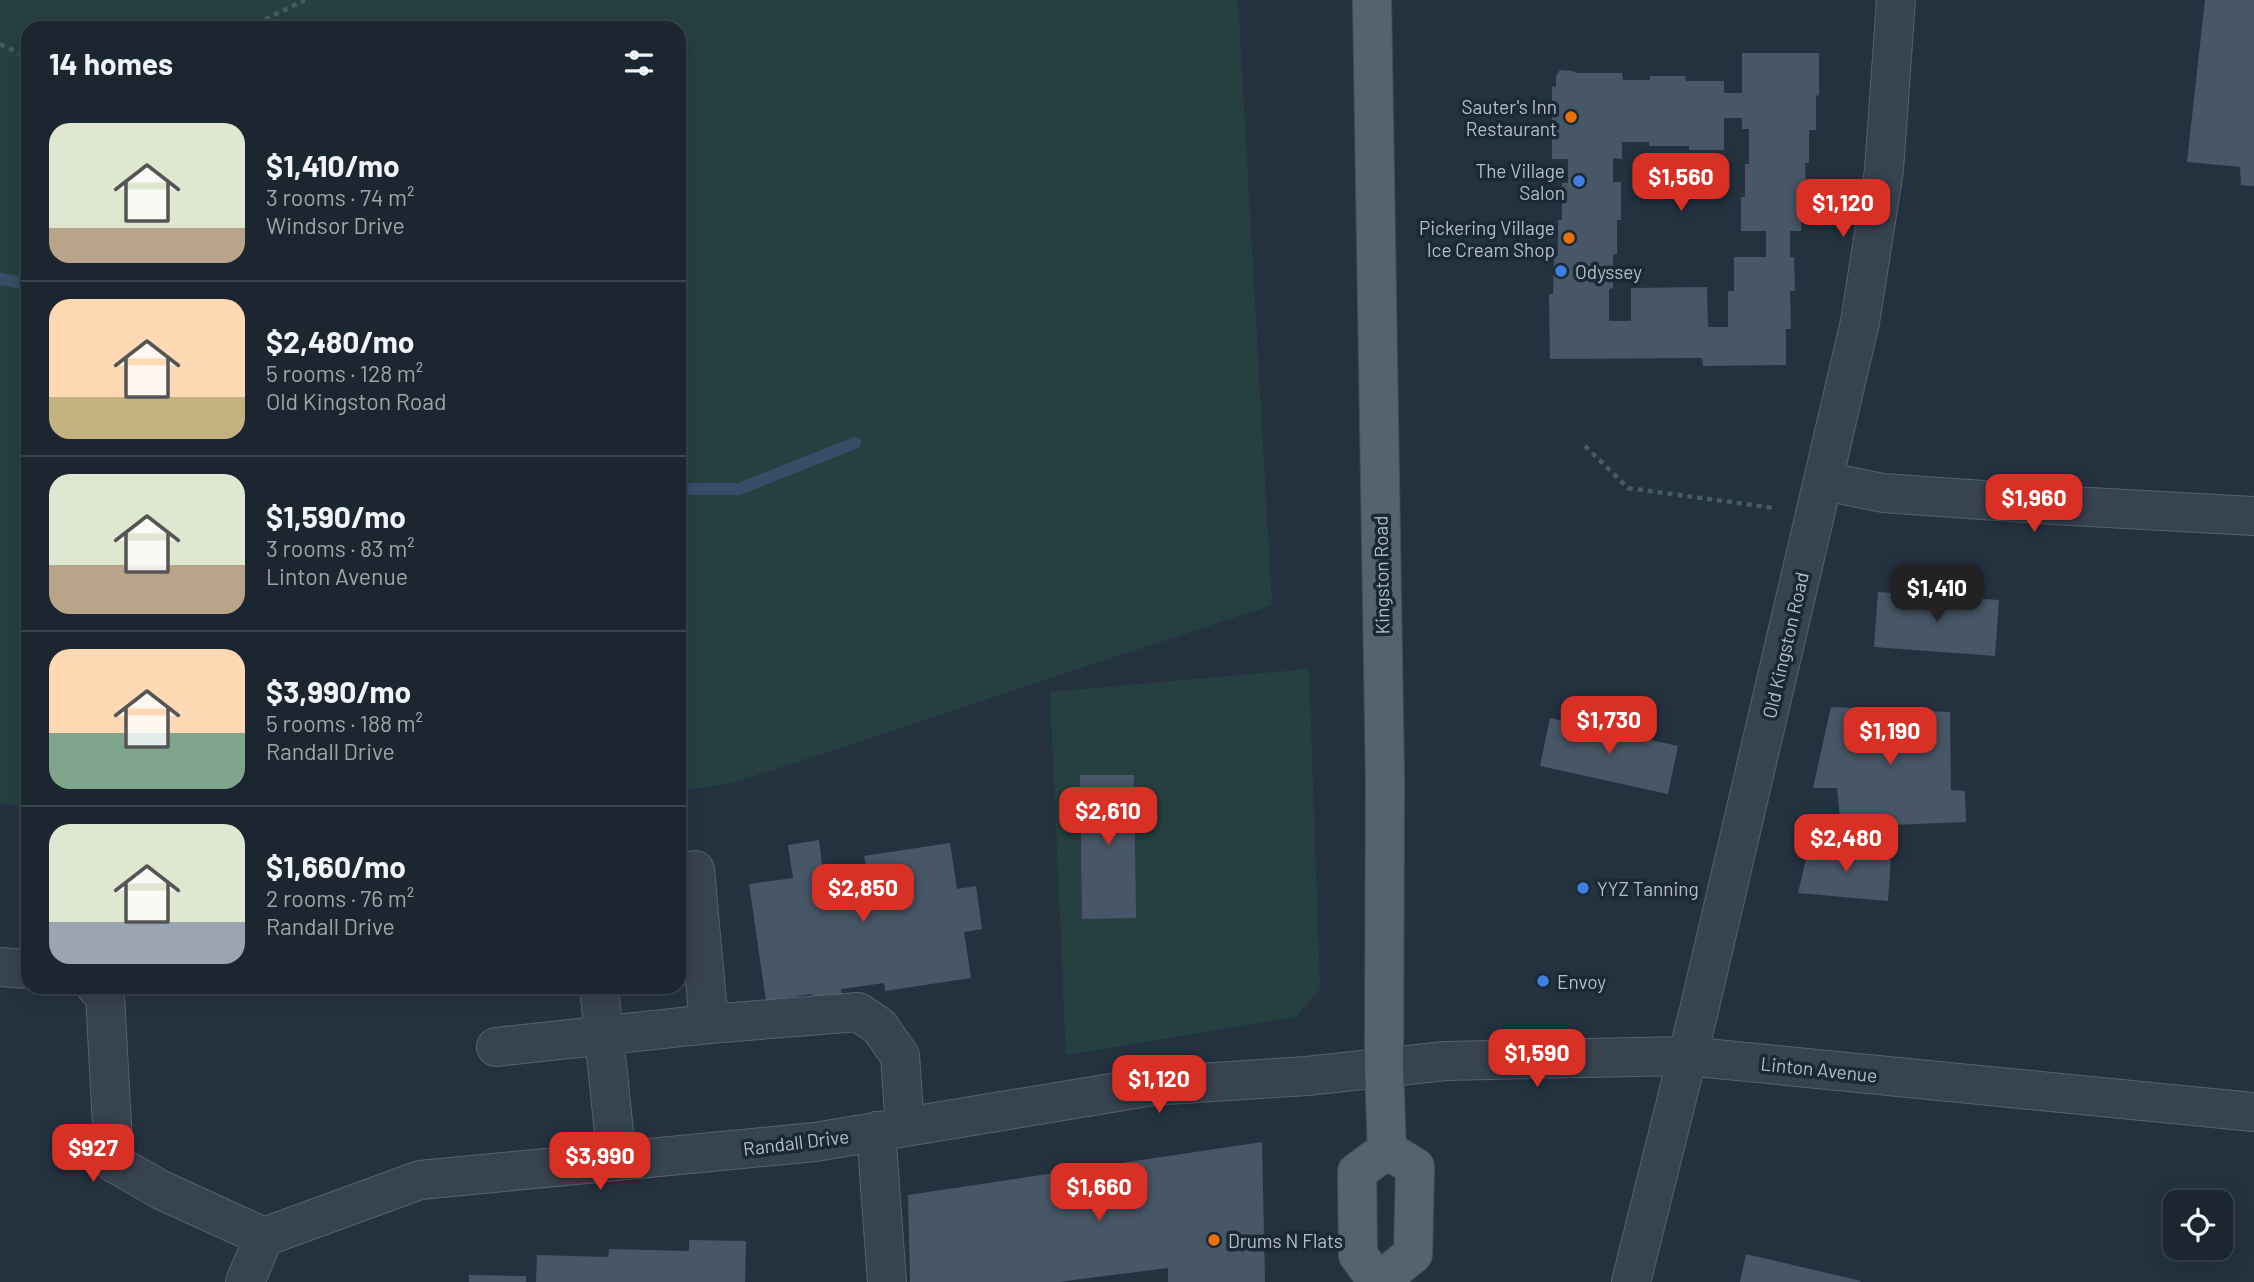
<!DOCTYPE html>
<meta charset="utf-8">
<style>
:root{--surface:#1b2630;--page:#242e38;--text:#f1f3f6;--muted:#a0a5ab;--line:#39434c;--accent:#d93025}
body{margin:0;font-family:Barlow,sans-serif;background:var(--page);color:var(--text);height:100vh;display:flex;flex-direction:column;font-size:26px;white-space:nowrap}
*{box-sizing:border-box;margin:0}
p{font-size:23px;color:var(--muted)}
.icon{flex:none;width:38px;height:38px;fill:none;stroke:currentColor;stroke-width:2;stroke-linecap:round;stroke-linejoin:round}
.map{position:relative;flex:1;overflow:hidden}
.drawer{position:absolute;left:21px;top:21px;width:665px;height:973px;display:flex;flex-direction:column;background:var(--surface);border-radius:21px;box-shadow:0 4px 18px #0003,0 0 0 2px var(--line)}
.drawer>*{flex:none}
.tools{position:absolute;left:2163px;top:1190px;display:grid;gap:14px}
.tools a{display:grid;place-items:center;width:70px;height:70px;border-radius:14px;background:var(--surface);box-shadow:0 4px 18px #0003,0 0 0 2px var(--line);font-size:35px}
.price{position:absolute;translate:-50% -60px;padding:0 16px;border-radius:14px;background:var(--accent);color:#fff;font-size:23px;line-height:46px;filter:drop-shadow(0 2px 4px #0008)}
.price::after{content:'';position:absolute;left:50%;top:42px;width:21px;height:16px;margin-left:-10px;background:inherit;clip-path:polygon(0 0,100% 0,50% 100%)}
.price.on{background:#222;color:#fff}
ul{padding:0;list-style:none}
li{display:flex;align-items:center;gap:21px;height:175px;padding:0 28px}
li+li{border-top:2px solid var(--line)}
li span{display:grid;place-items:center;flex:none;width:196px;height:140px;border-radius:21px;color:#555}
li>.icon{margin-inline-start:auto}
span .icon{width:84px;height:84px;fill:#fffc;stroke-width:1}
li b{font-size:30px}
h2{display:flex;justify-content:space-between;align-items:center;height:84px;padding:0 28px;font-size:30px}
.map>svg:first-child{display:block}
.green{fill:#264041}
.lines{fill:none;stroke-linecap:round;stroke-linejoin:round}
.stream{stroke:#374e68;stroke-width:12}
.building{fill:#485767;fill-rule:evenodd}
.minor-casing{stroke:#56616e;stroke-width:40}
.major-casing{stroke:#444f5c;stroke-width:40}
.path{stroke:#445d5e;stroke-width:4.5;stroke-dasharray:5 5;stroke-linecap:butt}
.minor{stroke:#384350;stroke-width:38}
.major{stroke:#566270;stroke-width:38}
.food-dot{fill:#e8710a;stroke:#1d2835;stroke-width:2.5}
.shop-dot{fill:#3f7fe0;stroke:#1d2835;stroke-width:2.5}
.labels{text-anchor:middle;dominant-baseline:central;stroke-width:7;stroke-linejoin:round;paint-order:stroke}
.poi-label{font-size:19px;fill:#b4becb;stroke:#1d2835;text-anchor:start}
.street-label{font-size:19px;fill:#b4becb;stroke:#1d2835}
</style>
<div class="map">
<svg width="2254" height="1282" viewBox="0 0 2254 1282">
<rect width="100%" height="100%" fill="#243240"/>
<path class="green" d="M0,0H1238L1272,605L733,783L679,791V28H28V808L0,803Z
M1309,669L1320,989L1296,1017L1066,1055L1050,692Z"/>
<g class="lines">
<path class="stream" d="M0,279L28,284
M679,489H739L855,443"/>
</g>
<path class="building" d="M2205,0H2254V186L2241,185L2240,167L2187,162Z
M1742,53H1819V96L1816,95V130H1809V163H1805L1806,198H1802L1801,231H1790V257H1794L1795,291H1790L1791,329H1786V365L1703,366L1702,358L1550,359L1549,294H1553L1554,256H1558V220H1562V183H1568V159H1552V86L1556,87V76L1560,70L1573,71L1576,73H1622L1623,80H1650V76H1685L1686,81H1724V93H1742ZM1724,118H1742V129H1749V164H1745V197H1741V231H1766V257H1734V291H1728V327H1708L1707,287L1631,288V321H1609V289L1613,288V255L1617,254V220H1621V182H1613V158L1622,159V142H1649V146H1689V150H1724Z
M1878,592L1999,600L1995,656L1874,647Z
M1831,707L1950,712L1951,790L1965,791L1966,822L1841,827L1837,788H1813Z
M1550,718L1678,746L1668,794L1540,766Z
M1080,775H1134L1136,918L1082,919Z
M819,840L823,872L866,866L864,856L950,843L957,889L976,886L982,929L964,932L971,978L885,991L884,983L841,989L842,999L813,1004L812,994L766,1001L749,884L793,878L788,845Z
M1809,846L1891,856L1888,901L1798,893Z
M1262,1142L1265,1282H1168V1268L1058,1282H910L908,1195Z
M689,1240L746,1241L745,1282H536L537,1255L608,1257L609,1249L689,1251Z
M1746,1254L1861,1281V1282H1740Z
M469,1275L526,1276V1282H469Z"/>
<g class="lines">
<defs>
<path id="minor" d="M1824,481L1883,493L2053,505L2254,516
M679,873L695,870L709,1024L858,1012L879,1026L900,1056L905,1127
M0,967L28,969
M96,987L105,995L114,1163L161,1190L264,1237
M599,987L617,1161
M496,1047L709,1024
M876,1131L887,1282
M245,1282L264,1237L420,1180L815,1142L1153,1086L1307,1076L1445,1061L1686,1056L2254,1112
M1631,1282L1699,1010L1860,322L1884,170L1896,0"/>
<path id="major" d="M1372,0L1385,780L1384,1068L1387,1150
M1378,1282L1358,1255L1357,1172L1387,1150
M1379,1282L1413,1254L1415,1167L1387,1150"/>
</defs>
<use href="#minor" class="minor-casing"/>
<use href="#major" class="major-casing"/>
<path class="path" d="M247,28L305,0
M0,44L28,57
M1585,446L1628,488L1774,508"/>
<use href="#minor" class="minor"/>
<use href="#major" class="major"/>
</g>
<g class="food-dot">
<circle cx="1571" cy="117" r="7"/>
<circle cx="1569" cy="238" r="7"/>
<circle cx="1214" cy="1240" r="7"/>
</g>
<g class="shop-dot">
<circle cx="1579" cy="181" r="7"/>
<circle cx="1561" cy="271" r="7"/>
<circle cx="1583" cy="888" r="7"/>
<circle cx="1543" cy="981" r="7"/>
</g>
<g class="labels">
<g class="poi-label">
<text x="1557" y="106" text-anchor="end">Sauter's Inn<tspan x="1557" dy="22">Restaurant</tspan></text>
<text x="1565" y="170" text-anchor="end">The Village<tspan x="1565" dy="22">Salon</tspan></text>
<text x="1555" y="227" text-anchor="end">Pickering Village<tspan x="1555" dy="22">Ice Cream Shop</tspan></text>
<text x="1575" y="271">Odyssey</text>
<text x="1597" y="888">YYZ Tanning</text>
<text x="1557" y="981">Envoy</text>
<text x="1228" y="1240">Drums N Flats</text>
</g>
<g class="street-label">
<text transform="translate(1381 575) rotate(-91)">Kingston Road</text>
<text transform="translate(1785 645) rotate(-77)">Old Kingston Road</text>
<text transform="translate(1819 1069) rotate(6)">Linton Avenue</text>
<text transform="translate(796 1142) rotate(-7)">Randall Drive</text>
</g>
</g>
</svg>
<div class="tools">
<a><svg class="icon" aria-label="locate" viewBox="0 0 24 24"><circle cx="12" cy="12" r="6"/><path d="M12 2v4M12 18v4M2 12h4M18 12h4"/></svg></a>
</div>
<b class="price" style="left:1681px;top:213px">$1,560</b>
<b class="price" style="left:1843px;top:239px">$1,120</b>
<b class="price" style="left:2034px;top:534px">$1,960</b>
<b class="price on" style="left:1937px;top:624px">$1,410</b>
<b class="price" style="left:1609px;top:756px">$1,730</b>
<b class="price" style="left:1890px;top:767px">$1,190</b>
<b class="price" style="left:1108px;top:847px">$2,610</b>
<b class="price" style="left:1846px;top:874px">$2,480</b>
<b class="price" style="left:863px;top:924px">$2,850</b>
<b class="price" style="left:1537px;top:1089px">$1,590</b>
<b class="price" style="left:1159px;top:1115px">$1,120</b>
<b class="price" style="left:93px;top:1184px">$927</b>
<b class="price" style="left:600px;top:1192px">$3,990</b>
<b class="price" style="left:1099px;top:1223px">$1,660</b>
<section class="drawer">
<h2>14 homes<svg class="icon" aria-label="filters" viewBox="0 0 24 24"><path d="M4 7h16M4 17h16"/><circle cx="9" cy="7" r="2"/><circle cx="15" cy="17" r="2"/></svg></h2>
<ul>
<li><span style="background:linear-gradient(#dfe7d0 75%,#b9a48a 0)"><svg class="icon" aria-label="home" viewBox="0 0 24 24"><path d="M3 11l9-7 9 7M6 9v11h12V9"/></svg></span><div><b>$1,410/mo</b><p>3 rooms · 74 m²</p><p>Windsor Drive</p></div></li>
<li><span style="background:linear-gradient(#ffd9b3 70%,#c2b280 0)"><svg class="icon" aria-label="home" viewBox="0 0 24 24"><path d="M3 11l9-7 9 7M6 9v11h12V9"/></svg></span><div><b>$2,480/mo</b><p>5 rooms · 128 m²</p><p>Old Kingston Road</p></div></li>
<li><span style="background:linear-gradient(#dfe7d0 65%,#b9a48a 0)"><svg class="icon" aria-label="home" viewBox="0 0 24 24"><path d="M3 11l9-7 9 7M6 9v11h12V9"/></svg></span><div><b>$1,590/mo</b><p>3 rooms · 83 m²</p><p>Linton Avenue</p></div></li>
<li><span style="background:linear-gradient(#ffd9b3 60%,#7fa58c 0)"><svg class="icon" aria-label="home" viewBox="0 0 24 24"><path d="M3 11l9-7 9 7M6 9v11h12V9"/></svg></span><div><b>$3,990/mo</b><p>5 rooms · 188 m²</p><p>Randall Drive</p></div></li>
<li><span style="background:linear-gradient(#dfe7d0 70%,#9aa5b1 0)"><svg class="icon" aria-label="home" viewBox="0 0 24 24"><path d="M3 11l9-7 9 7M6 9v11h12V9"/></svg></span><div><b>$1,660/mo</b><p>2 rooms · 76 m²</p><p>Randall Drive</p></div></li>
</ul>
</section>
</div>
